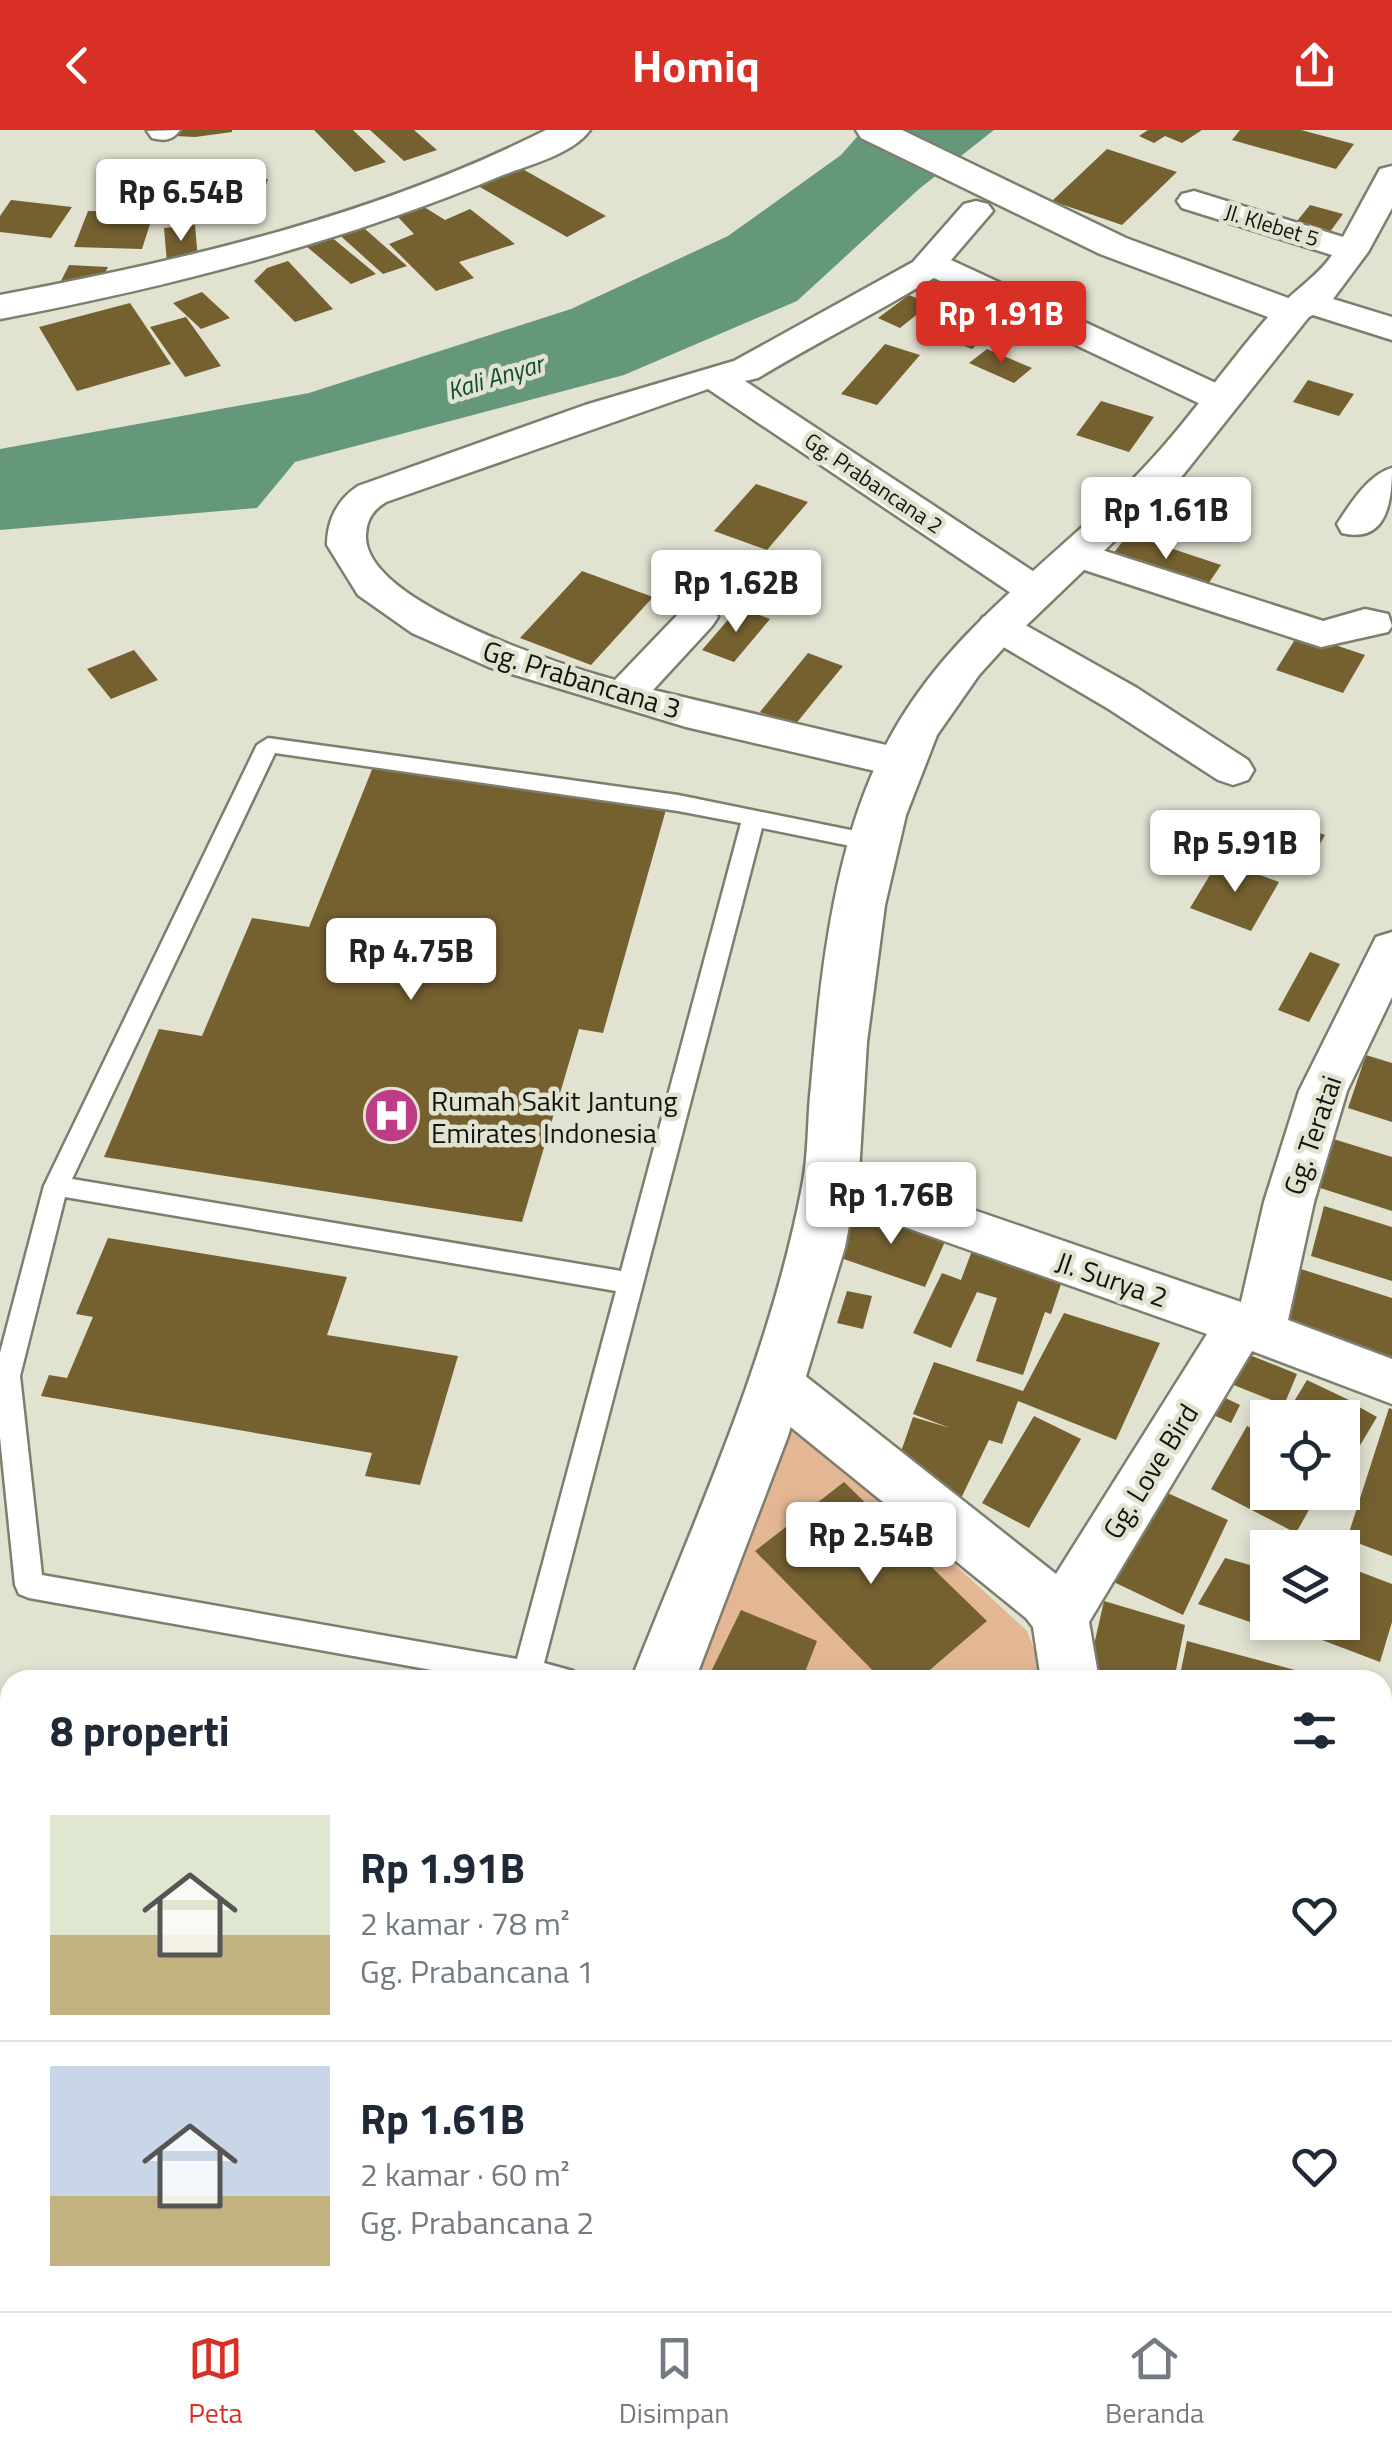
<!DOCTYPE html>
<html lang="id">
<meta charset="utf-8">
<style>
:root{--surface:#fff;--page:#f2f2f3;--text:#1f2937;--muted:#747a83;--line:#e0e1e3;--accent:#d93025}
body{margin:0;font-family:"Titillium Web",sans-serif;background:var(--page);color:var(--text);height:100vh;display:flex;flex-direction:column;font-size:38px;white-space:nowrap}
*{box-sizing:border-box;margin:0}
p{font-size:32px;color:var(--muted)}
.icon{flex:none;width:55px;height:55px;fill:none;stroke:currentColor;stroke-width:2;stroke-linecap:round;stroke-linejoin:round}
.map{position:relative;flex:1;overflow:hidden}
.drawer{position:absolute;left:0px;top:1540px;width:1392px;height:642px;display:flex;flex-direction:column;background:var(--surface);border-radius:30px 30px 0 0;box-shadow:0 5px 15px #0003}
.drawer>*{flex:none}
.controls{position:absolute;left:1250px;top:1270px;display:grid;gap:20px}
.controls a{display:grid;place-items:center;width:110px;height:110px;border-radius:0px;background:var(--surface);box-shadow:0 5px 15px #0003;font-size:50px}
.price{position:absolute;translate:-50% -85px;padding:0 22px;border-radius:10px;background:#fff;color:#222;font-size:32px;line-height:65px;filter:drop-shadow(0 2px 5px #0008)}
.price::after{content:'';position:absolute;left:50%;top:60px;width:30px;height:22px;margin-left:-15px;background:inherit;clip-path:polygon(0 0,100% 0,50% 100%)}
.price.current{background:var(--accent);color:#fff}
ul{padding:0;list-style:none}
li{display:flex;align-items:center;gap:30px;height:250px;padding:0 50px}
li+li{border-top:2px solid var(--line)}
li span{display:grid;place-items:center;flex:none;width:280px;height:200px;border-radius:0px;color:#555}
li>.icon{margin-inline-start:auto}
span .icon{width:120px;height:120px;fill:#fffc;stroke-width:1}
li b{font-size:42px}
h2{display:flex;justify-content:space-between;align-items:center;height:120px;padding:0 50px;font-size:42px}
header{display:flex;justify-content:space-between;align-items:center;height:130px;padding:0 50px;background:var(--accent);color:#fff;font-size:45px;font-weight:700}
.tabs{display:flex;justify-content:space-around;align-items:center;height:140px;border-top:2px solid var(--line);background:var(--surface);font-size:28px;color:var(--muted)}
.tabs a{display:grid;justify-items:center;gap:5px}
.tabs .current{color:var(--accent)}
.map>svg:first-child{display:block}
.green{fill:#e3b793}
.water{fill:#65987b}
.building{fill:#756030}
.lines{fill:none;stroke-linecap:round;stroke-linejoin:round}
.service-casing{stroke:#7e7e6e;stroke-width:5}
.minor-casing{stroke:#7e7e6e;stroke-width:5}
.tertiary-casing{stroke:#7e7e6e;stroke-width:5}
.service{fill:#fff;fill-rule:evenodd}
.minor{fill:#fff;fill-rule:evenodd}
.tertiary{fill:#fff;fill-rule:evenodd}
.labels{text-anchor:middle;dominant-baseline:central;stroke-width:9;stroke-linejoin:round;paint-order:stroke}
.far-street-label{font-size:22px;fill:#13140d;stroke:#e1e2d0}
.far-water-label{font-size:25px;font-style:italic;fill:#0d4e30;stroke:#e1e2d0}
.street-label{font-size:28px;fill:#13140d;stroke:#e1e2d0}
.poi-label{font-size:28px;fill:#13140d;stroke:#e1e2d0;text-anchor:start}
</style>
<header><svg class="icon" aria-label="back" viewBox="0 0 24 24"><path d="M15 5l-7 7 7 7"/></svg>Homiq<svg class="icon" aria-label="share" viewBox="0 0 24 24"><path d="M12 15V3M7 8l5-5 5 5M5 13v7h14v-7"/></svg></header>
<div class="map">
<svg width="1392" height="2181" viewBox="0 0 1392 2181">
<rect width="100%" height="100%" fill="#e1e2d0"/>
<path class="green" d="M774,1268L1027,1501L1046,1550H681Z
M1292,2172L1295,2181H743L738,2173Z"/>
<path class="water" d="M863,0H994L919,59L797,171L624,245L295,332L257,378L0,400V319L309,263L571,179L728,106L841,25Z"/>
<path class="building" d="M176,0H232V2L195,7L176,6Z
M314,0H353L386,32L355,42Z
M370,0H414L437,20L404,31Z
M1148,0H1202L1182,13L1165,6L1154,13L1139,6Z
M1240,0H1301L1354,14L1336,39L1232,10Z
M1107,19L1177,42L1122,95L1052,71Z
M510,32L606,86L567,107L471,52Z
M188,46L268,49L259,79L178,77Z
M11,70L72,77L51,108L0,102V86Z
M421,75L445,90L470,79L515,114L459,132L474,148L436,161L389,114L414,104L396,85Z
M1310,75L1343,84L1327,106L1293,96Z
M88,81L154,82L142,119L74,117Z
M356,91L407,136L383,144L334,100Z
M195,95L198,130L167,133L164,98Z
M330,106L376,144L351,154L306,116Z
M288,131L333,179L295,192L254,151L267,138Z
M69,135L108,137L100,153L61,151Z
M202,162L230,188L201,199L173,173Z
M909,165L930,174L900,198L878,188Z
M997,170L1017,178L972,219L939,206L969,179L983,184Z
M130,173L171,234L77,261L39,197Z
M186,187L221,236L185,247L150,197Z
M885,214L920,225L877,275L841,264Z
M987,219L1032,238L1014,253L969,233Z
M1308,250L1354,264L1339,286L1293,272Z
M1101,271L1154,287L1129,322L1076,305Z
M756,354L808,372L767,420L714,401Z
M1128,404L1221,435L1204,460L1110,428Z
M582,441L653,467L591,535L520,508Z
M739,477L770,489L734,532L702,520Z
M1299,503L1365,525L1343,563L1276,540Z
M134,520L158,550L111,569L87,539Z
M808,523L843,536L794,596L760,582Z
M373,637L667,676L603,903L579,899L522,1092L104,1027L159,899L202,906L252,788L309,797Z
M1271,686L1325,705L1302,745L1248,725Z
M1219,730L1279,752L1251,801L1190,778Z
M1310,822L1340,834L1309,892L1278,880Z
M1366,925L1392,933V992L1348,978Z
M1330,1008L1392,1027V1081L1314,1056Z
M1324,1076L1392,1097V1151L1311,1126Z
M858,1077L947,1107L925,1157L835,1126Z
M108,1108L347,1147L327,1205L458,1226L420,1355L365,1346L372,1323L41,1266L49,1245L67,1248L93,1187L76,1184Z
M973,1118L1064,1145L1051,1184L1045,1182L1023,1245L976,1231L997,1168L977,1162L951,1218L913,1203L942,1143L961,1150Z
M1285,1134L1392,1168V1227L1275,1185Z
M847,1161L872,1166L863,1199L837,1193Z
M1064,1183L1160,1213L1116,1310L1018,1271L1002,1314L989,1310L954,1383L894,1342L913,1287L950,1298L913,1284L934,1232L1023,1261Z
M1235,1219L1297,1244L1284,1275L1221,1250Z
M1307,1250L1349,1270L1339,1288H1284Z
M1205,1258L1240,1275L1231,1293L1196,1277Z
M1352,1273L1377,1287L1350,1332L1342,1328V1290Z
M1389,1278L1392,1279V1426L1347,1409Z
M1034,1286L1081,1309L1029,1398L982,1373Z
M1247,1296L1268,1306V1362H1319L1296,1403L1211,1359Z
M844,1352L987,1491L918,1550H882L755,1421Z
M1145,1353L1228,1390L1183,1485L1099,1445Z
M1225,1428L1268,1440V1492H1281L1279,1502L1198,1474Z
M1342,1435L1392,1454V1492L1380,1532L1301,1502L1304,1492H1342Z
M1104,1471L1185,1495L1174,1550H1086Z
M741,1480L817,1511L802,1550H707Z
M1187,1511L1295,1540L1293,1550H1179Z
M1390,1630H1392V1724L1382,1721V1672Z
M1382,1726L1392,1729L1389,1850L1382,1847Z
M1388,1893L1392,1895V2017L1384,2046L1382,1908Z
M42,2172H508L507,2181H40Z
M877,2172H908L931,2180L875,2181Z"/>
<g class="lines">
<defs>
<path id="service" d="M268,608L678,665L875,705L886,713L875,721L762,698L544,1533L573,1541L577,1550H488L29,1468L19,1464L15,1455L0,1307V1223L44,1056L257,615ZM275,623L678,681L741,693L621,1141L72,1049ZM65,1067L616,1161L517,1529L42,1445L20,1246Z
M10,2070V2119L0,2124V2075Z"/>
<path id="minor" d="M180,0C172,11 164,11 152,8L147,1Z
M1392,36V78L1368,122L1333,169L1392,187V210L1313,185L1293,194L1281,190L1275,183C1290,162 1316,149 1332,125L1182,78L1177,71L1182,64L1194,61L1343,107L1380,39Z
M976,71L988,74L993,81L951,130L1233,261L1238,269L1233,277L1220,280L1207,277L934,148C876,183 816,213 758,248L745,251L1048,451L1054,460L1048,469L1034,473L1020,469L708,259L386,372C373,380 367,389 366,404C361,472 562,535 615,550L684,478L698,474L712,478L718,487L712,496L653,560L916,622L922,632L916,642L901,647L686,597L489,537L412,503L358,465L327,415C327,390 338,369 358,356L585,275L734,231L913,132L964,74Z
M1392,338C1392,371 1387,414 1342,403L1337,394C1350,374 1369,344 1392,338Z
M1077,412L1323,491L1365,479L1388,484L1392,496L1388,502L1321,517L1063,433L1057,424L1063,415Z
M997,483L1011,487L1137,558L1248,630L1254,640L1248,650L1233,655L1218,650L1107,578L983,505L977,496L983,487Z
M1392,802V867L1347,961L1314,1072L1288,1190L1392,1229V1274L1252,1221L1089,1492L1099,1550H1041L1033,1497L1026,1488L756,1269L749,1253L756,1237L775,1231L794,1237L1056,1444L1207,1204L814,1065L806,1051L814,1037L831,1031L1241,1172L1264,1072L1299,961L1376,807Z
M1266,2172H1334L1337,2181H1269Z"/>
<path id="tertiary" d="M546,0H590C573,24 529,35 503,45C340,113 173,156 0,189V165C186,130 375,86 546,0Z
M856,0H902L1126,108L1307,175L1312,183L1183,345L1008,513L979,545L937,605L906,685L885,775L867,912L859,1043L845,1117L788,1306L695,1550H631C695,1388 769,1229 802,1057C809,1024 807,990 811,956C821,840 834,705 893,602C952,497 1051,432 1133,349C1183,299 1222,240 1268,187L1100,124L861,8Z
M669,2172H744L747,2181H673Z"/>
</defs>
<use href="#service" class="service-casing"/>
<use href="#minor" class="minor-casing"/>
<use href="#tertiary" class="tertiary-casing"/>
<use href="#service" class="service"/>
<use href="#minor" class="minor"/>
<use href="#tertiary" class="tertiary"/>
</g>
<defs>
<symbol id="hospital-disc" viewBox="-11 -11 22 22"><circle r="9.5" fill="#bc3c86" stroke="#e1e2d0"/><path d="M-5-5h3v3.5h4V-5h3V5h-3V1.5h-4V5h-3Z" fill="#fff"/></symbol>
</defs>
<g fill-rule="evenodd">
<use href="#hospital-disc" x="360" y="954" width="63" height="63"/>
</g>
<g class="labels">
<g class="far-street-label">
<text transform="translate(1272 95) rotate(17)">Jl. Klebet 5</text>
<text transform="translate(874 353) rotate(34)">Gg. Prabancana 2</text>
</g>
<g class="far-water-label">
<text transform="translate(495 247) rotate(-17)">Kali Anyar</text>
</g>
<g class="street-label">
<text transform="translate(582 549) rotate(17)">Gg. Prabancana 3</text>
<text transform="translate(1312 1005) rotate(-71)">Gg. Teratai</text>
<text transform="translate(1112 1149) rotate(19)">Jl. Surya 2</text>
<text transform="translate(1150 1341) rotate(-58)">Gg. Love Bird</text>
</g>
<g class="poi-label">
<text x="431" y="970">Rumah Sakit Jantung<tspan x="431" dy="32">Emirates Indonesia</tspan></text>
</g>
</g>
</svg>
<div class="controls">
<a><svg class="icon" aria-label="locate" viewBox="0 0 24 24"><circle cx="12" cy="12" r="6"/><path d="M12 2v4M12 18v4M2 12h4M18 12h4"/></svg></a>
<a><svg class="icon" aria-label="layers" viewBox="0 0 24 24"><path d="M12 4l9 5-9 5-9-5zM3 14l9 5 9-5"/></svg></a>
</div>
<b class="price" style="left:181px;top:114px">Rp 6.54B</b>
<b class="price current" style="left:1001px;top:236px">Rp 1.91B</b>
<b class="price" style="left:1166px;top:432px">Rp 1.61B</b>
<b class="price" style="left:736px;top:505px">Rp 1.62B</b>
<b class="price" style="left:1235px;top:765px">Rp 5.91B</b>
<b class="price" style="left:411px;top:873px">Rp 4.75B</b>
<b class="price" style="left:891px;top:1117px">Rp 1.76B</b>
<b class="price" style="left:871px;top:1457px">Rp 2.54B</b>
<section class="drawer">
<h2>8 properti<svg class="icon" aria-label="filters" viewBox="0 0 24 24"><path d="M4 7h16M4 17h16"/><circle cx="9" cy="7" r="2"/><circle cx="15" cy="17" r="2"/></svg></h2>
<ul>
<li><span style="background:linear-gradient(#dfe7d0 60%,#c2b280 0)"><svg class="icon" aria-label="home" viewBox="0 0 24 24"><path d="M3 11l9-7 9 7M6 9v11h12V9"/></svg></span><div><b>Rp 1.91B</b><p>2 kamar · 78 m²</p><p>Gg. Prabancana 1</p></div><svg class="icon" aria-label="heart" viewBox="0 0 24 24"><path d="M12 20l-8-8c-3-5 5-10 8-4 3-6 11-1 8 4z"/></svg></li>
<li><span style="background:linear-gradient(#c9d6e8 65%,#c2b280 0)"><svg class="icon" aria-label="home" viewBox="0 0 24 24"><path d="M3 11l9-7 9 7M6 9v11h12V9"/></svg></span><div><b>Rp 1.61B</b><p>2 kamar · 60 m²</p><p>Gg. Prabancana 2</p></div><svg class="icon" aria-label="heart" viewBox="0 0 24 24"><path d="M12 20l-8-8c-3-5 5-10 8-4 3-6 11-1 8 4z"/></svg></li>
</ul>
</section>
</div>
<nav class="tabs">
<a class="current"><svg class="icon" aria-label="map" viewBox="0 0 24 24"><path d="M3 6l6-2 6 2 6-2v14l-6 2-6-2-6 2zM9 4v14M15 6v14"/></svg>Peta</a>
<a><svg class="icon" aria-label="saved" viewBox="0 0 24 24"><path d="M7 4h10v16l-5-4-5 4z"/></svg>Disimpan</a>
<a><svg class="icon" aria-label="home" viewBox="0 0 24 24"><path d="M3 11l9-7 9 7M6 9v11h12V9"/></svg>Beranda</a>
</nav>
